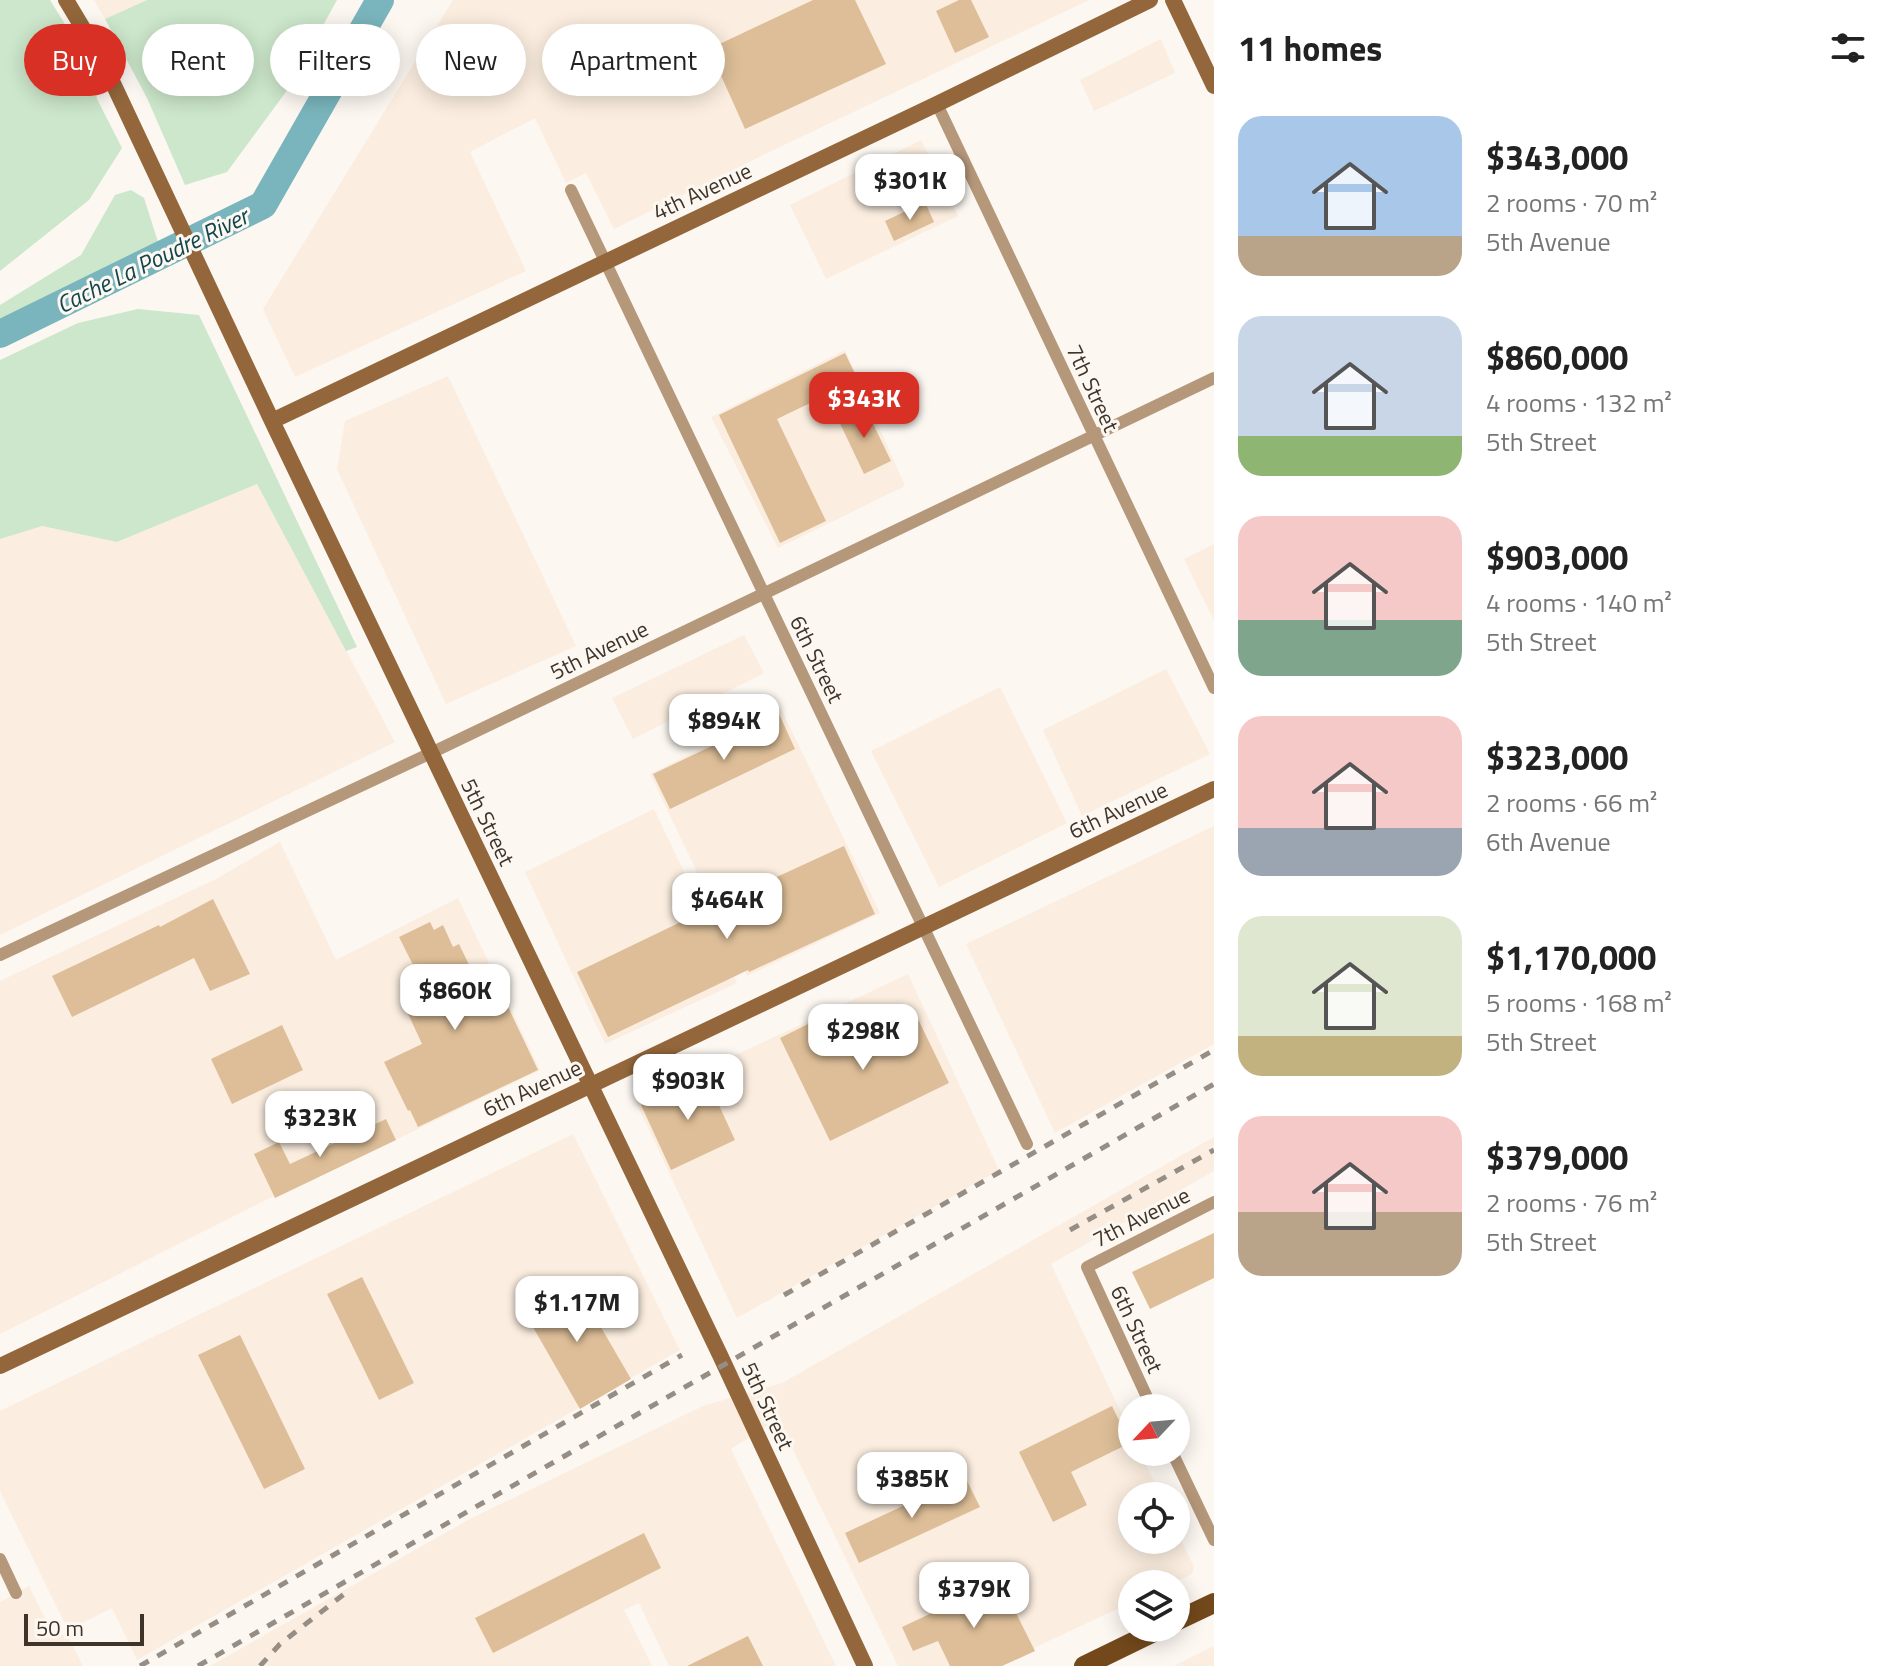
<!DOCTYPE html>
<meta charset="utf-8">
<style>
:root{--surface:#fff;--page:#f2f2f2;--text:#222;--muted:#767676;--accent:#d93025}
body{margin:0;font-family:"Titillium Web",sans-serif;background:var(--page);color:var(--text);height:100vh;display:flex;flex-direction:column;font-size:30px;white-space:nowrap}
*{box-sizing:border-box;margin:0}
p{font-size:26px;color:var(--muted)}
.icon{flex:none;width:44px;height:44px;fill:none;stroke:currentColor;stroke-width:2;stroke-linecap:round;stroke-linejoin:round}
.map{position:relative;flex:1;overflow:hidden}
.panel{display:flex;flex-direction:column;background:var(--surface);width:680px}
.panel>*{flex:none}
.top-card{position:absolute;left:24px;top:24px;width:760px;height:72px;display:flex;gap:16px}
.needle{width:52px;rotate:244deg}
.buttons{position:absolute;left:1118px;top:1394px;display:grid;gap:16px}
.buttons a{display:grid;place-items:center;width:72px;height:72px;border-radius:50%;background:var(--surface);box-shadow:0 4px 20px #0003;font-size:40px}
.scale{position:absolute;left:24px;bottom:20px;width:120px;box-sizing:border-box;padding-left:8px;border:4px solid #3e3429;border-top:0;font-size:22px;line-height:28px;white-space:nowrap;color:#3e3429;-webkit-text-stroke:6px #fcf7f1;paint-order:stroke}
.price{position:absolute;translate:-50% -68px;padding:0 18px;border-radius:16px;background:#fff;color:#222;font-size:26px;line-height:52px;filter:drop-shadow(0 2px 4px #0008)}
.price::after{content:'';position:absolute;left:50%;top:48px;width:24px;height:18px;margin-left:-12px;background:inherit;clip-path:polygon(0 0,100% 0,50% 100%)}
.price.selected{background:var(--accent);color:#fff}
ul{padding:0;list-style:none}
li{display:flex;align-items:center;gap:24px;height:200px;padding:0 24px}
li span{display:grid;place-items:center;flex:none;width:224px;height:160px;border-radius:24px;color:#555}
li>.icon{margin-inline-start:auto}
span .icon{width:96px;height:96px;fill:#fffc;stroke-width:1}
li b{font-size:34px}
h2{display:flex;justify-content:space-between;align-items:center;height:96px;padding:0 24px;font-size:34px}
.pill{padding:0 28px;border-radius:36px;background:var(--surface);box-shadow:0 4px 20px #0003;font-size:28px;line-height:72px}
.pill.selected{background:var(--accent);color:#fff}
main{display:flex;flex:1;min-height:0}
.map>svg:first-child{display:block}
.built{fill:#fbeee0}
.green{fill:#cce7cb}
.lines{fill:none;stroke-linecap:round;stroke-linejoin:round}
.river{stroke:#7ab5bd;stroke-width:28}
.building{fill:#ddbe98}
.street{stroke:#b5977a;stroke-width:12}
.secondary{stroke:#93673b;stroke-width:16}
.primary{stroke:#73491b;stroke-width:20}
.rail{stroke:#968e85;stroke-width:5;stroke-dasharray:10 10;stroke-linecap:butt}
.labels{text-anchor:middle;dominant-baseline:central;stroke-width:6;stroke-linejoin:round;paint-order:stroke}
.street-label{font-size:22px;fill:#3e3429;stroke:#fcf7f1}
.water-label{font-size:24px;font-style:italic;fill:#11464d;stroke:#fcf7f1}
</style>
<main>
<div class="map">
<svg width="1214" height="1666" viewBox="0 0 1214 1666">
<rect width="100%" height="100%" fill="#fcf7f1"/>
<path class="built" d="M94,0H147L105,19Z
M453,0H1089L757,158L614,229L586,173L566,183L535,118L470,152L526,271L295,377L263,309Z
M1161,39L1175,73L1094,111L1080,80Z
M921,140L958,216L826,279L790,205Z
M845,350L905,486L778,548L711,417Z
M448,376L576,646L446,704L337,469L345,421Z
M257,484L395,742L0,935V538L38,525L117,542Z
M1214,544V621L1184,559Z
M744,635L764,673L633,739L612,698Z
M1166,669L1210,754L1082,816L1043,730Z
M1000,687L1067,823L939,887L871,751Z
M781,709L880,913L747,976L650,774Z
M654,809L737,983L605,1044L525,872Z
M1214,826V1044L1055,1133L966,944Z
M280,842L336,960L458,898L540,1070L275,1198L274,1196L0,1334V981L216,879Z
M908,974L999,1170L737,1318L636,1102Z
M573,1134L680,1350L137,1660L112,1608L68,1630L0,1491V1411Z
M1214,1137V1171L1051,1264L1132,1436V1452H1140L1161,1496H1132V1540H1176V1529L1194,1567L1192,1574L1171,1584H1132V1602L995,1666H898L778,1419L731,1449L836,1666H669L639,1603L624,1610L652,1666H210L470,1519L703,1406L782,1383Z
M29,1586L54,1637L67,1634L83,1666H0V1602Z
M1214,1646V1666H1174Z"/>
<path class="green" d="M0,0H50L93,69L97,99L122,148L89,200L0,271Z
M147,0H337L288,89L227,172L185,185L147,98L105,19Z
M131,190L144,198L160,248L89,279L0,327V305L81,255L115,195Z
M138,309L199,315L357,647L346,651L257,484L117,542L42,526L0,539V360L78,323Z"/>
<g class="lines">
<path class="river" d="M0,334L263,205L380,0"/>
</g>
<path class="building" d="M813,0H855L886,64L745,129L709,49Z
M959,0H971L989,37L955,53L936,11Z
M925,202L934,222L894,241L885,221Z
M845,353L858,380L777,419L826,521L780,543L719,415Z
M865,407L891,461L864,474L838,419Z
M779,714L795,749L670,809L653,774Z
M844,846L875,914L749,972L748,970L608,1037L577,972L718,904Z
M213,899L250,974L210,991L194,958L72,1017L52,976L159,925L160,927Z
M430,922L434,930L443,925L453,947L459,944L474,975L489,967L538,1070L418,1127L410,1110L408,1111L384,1062L422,1044L405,1007L422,999L411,976L417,973L399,937Z
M828,1014L845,1050L916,1015L949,1083L830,1141L780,1038Z
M282,1025L303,1070L232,1104L211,1059Z
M705,1075L735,1140L671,1170L641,1105Z
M386,1119L396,1140L275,1198L254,1154L279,1142L290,1164Z
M1214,1233V1278L1150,1309L1132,1272Z
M362,1277L414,1383L379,1400L327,1294Z
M573,1279L631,1379L580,1409L522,1308Z
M240,1335L305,1469L264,1489L198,1355Z
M1112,1406L1130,1443L1071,1472L1087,1505L1053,1522L1019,1452Z
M965,1477L980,1507L859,1563L845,1533Z
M644,1533L661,1568L493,1653L475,1618Z
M1000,1581L1035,1651L1002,1666H950L938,1641L913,1651L902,1627Z
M748,1636L763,1666H687Z"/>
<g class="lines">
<path class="street" d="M937,104L1214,688
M571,190L1027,1144
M0,955L431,753L1214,378
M1152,1408L1087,1267L1214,1202
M1172,1452L1214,1540
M0,1559L16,1593"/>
<path class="secondary" d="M66,0L102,60L272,421L720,1355L865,1666
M1173,0L1214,86
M272,421L937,104L1150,0
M0,1366L1214,789"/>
<path class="primary" d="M1176,1621L1214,1603
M1084,1666L1162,1628"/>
<path class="rail" d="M1070,1230L1214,1150
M784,1295L1214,1050
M140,1666L682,1355
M198,1666L1214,1084
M260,1666L280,1644L348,1591"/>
</g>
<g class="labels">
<g class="street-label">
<text transform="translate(702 191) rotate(-25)">4th Avenue</text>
<text transform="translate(1093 388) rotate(65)">7th Street</text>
<text transform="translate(599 650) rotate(-26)">5th Avenue</text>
<text transform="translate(817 659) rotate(64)">6th Street</text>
<text transform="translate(1118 810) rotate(-25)">6th Avenue</text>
<text transform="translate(488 822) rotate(64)">5th Street</text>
<text transform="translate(532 1088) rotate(-25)">6th Avenue</text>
<text transform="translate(1141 1217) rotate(-27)">7th Avenue</text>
<text transform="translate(1137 1329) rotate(65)">6th Street</text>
<text transform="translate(768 1406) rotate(65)">5th Street</text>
</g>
<g class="water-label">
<text transform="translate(152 260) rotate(-26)">Cache La Poudre River</text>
</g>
</g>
</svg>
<div class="buttons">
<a><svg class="needle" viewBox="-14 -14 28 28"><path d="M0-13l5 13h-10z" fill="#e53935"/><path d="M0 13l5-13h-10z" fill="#767676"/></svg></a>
<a><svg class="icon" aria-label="locate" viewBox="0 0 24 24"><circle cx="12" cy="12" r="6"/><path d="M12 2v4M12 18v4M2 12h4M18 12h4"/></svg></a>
<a><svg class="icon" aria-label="layers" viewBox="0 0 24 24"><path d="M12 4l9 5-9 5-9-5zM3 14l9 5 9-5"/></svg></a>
</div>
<div class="scale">50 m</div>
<b class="price" style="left:910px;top:222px">$301K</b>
<b class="price selected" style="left:864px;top:440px">$343K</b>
<b class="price" style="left:724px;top:762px">$894K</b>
<b class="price" style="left:727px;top:941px">$464K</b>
<b class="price" style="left:455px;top:1032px">$860K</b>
<b class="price" style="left:863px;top:1072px">$298K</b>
<b class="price" style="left:688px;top:1122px">$903K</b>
<b class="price" style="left:320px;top:1159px">$323K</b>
<b class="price" style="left:577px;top:1344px">$1.17M</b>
<b class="price" style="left:912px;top:1520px">$385K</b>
<b class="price" style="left:974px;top:1630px">$379K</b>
<div class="top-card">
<a class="pill selected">Buy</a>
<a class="pill">Rent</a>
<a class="pill">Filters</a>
<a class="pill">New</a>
<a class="pill">Apartment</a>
</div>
</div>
<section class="panel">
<h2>11 homes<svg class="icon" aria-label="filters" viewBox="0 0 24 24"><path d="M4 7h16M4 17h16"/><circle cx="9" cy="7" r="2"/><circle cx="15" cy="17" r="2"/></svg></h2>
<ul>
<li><span style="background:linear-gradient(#a9c7e8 75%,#b9a48a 0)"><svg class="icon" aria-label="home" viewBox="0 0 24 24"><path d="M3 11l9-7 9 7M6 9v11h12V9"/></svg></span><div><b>$343,000</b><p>2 rooms · 70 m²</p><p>5th Avenue</p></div></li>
<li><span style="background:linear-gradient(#c9d6e8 75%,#8fb573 0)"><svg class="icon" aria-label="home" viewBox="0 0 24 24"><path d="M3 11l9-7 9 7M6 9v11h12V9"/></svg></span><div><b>$860,000</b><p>4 rooms · 132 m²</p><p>5th Street</p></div></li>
<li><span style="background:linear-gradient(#f6c9c9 65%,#7fa58c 0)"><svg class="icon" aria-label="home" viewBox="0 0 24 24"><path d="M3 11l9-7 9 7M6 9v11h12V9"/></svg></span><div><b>$903,000</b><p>4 rooms · 140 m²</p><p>5th Street</p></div></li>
<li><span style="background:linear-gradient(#f6c9c9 70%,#9aa5b1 0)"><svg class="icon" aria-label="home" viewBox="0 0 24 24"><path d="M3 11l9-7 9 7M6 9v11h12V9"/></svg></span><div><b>$323,000</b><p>2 rooms · 66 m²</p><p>6th Avenue</p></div></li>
<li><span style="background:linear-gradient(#dfe7d0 75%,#c2b280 0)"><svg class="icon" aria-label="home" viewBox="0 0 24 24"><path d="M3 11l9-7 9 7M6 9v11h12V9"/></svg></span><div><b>$1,170,000</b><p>5 rooms · 168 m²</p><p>5th Street</p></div></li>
<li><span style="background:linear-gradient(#f6c9c9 60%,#b9a48a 0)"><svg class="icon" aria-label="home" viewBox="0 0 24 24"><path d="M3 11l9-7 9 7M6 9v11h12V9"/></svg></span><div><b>$379,000</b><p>2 rooms · 76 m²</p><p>5th Street</p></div></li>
</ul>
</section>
</main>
